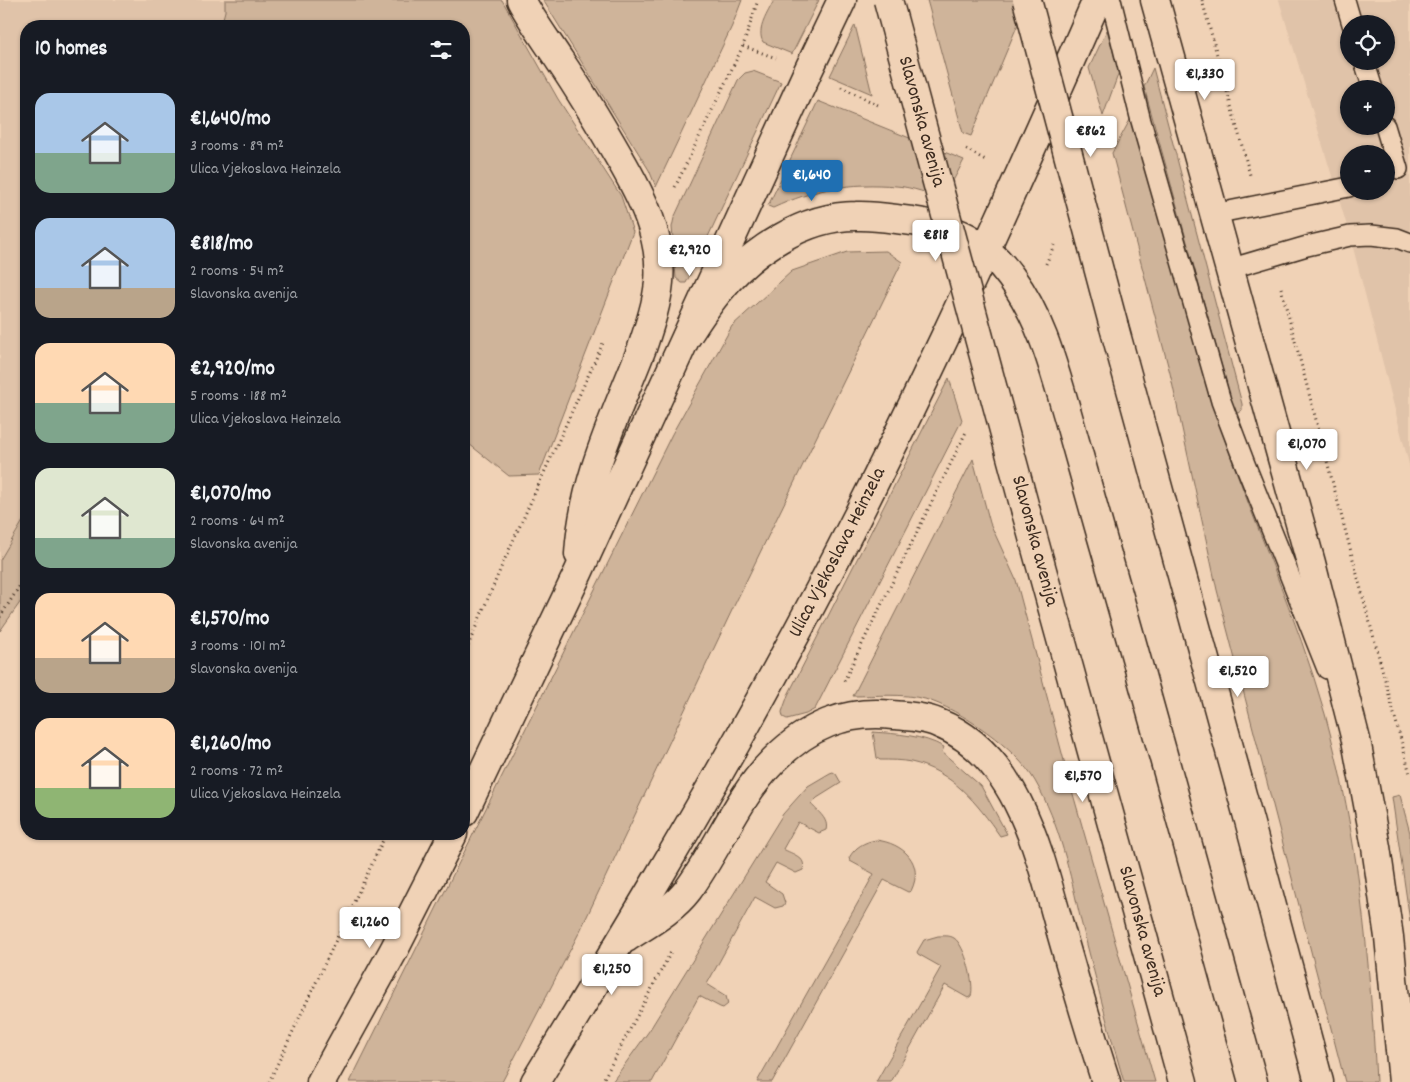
<!DOCTYPE html>
<meta charset="utf-8">
<style>
:root{--surface:#171b24;--page:#242831;--text:#f1f3f6;--muted:#9ea1a6;--accent:#1f6fb2}
body{margin:0;font-family:Dekko,sans-serif;background:var(--page);color:var(--text);height:100vh;display:flex;flex-direction:column;font-size:19px;white-space:nowrap}
*{box-sizing:border-box;margin:0}
p{font-size:16px;color:var(--muted)}
.icon{flex:none;width:28px;height:28px;fill:none;stroke:currentColor;stroke-width:2;stroke-linecap:round;stroke-linejoin:round}
.map{position:relative;flex:1;overflow:hidden}
.panel{position:absolute;left:20px;top:20px;width:450px;height:820px;display:flex;flex-direction:column;background:var(--surface);border-radius:20px;box-shadow:0 1px 4px #0004}
.panel>*{flex:none}
.fabs{position:absolute;left:1340px;top:15px;display:grid;gap:10px}
.fabs a{display:grid;place-items:center;width:55px;height:55px;border-radius:50%;background:var(--surface);box-shadow:0 1px 4px #0004;font-size:25px}
.price{position:absolute;translate:-50% -42px;padding:0 11px;border-radius:5px;background:#fff;color:#222;font-size:16px;line-height:32px;filter:drop-shadow(0 1px 2px #0008)}
.price::after{content:'';position:absolute;left:50%;top:30px;width:15px;height:11px;margin-left:-8px;background:inherit;clip-path:polygon(0 0,100% 0,50% 100%)}
.price.current{background:var(--accent);color:#fff}
ul{padding:0;list-style:none}
li{display:flex;align-items:center;gap:15px;height:125px;padding:0 15px}
li span{display:grid;place-items:center;flex:none;width:140px;height:100px;border-radius:15px;color:#555}
li>.icon{margin-inline-start:auto}
span .icon{width:60px;height:60px;fill:#fffc;stroke-width:1}
li b{font-size:21px}
h2{display:flex;justify-content:space-between;align-items:center;height:60px;padding:0 15px;font-size:21px}
.map>svg:first-child{display:block}
.built{fill:#e0c3a9;fill-rule:evenodd}
.green{fill:#cfb49a;stroke:#856f5c}
.lines{fill:none;stroke-linecap:round;stroke-linejoin:round}
.service-casing{stroke:#3b2a1e;stroke-width:22}
.secondary-casing{stroke:#3b2a1e;stroke-width:31}
.path{stroke:#3b2a1e;stroke-width:3;stroke-dasharray:1 4;stroke-linecap:butt}
.service{stroke:#f0d2b6;stroke-width:19}
.secondary{stroke:#f0d2b6;stroke-width:28}
.secondary-bridge-casing{stroke:#3b2a1e;stroke-width:31;stroke-linecap:butt}
.secondary-bridge{stroke:#f0d2b6;stroke-width:28}
.labels{text-anchor:middle;dominant-baseline:central;stroke-width:4;stroke-linejoin:round;paint-order:stroke}
.street-label{font-size:20px;fill:#3b2a1e;stroke:#f0d2b6}
</style>
<div class="map">
<svg width="1410" height="1082" viewBox="0 0 1410 1082">
<rect width="100%" height="100%" fill="#f0d2b6"/>
<filter id="ink" filterUnits="userSpaceOnUse"><feTurbulence type="fractalNoise" baseFrequency=".02" numOctaves="2"/><feDisplacementMap in="SourceGraphic" scale="10" xChannelSelector="R" yChannelSelector="G"/><feConvolveMatrix kernelMatrix="1 2 1 2 8 2 1 2 1" color-interpolation-filters="sRGB"/></filter>
<g filter="url(#ink)">
<path class="built" d="M0,0H225V11L221,26H26V516L0,560Z
M1279,0H1410V468L1350,236ZM1349,24H1386V61H1349ZM1349,89H1386V126H1349ZM1349,154H1386V191H1349Z"/>
<path class="green" d="M225,0H502L558,99L621,196L633,232L539,475L509,476L464,440V26H221L225,11Z
M543,0H742L732,26L656,187L649,170Z
M774,0H819L792,54L763,42C756,29 768,13 774,0Z
M927,0H1028L971,136L963,133Z
M855,25L872,94L830,76Z
M1107,30L1119,72L1103,116L1089,68Z
M1153,68L1242,404V410L1238,413L1234,411L1144,87Z
M753,71L781,82L689,277L686,283H682L676,278L672,227L674,218L738,80L745,73Z
M818,101L964,160L944,198C929,194 912,187 896,186C850,182 814,189 773,208L768,206Z
M1131,118C1150,185 1170,253 1189,320C1199,356 1208,392 1220,426C1253,523 1297,616 1325,714C1358,833 1370,959 1376,1082H1345L1217,590L1170,373L1112,153Z
M886,251L902,262L733,608L580,931L502,1082H350L672,434L732,326L792,271L847,252Z
M949,378L962,420L815,709L806,714L787,719L783,717L782,712L788,695Z
M973,459L990,523L1016,580L1071,787L1155,1082H1124C1108,1029 1095,975 1081,921C1070,874 1060,824 1035,781C1017,749 960,709 925,699C902,693 876,696 853,696Z
M26,516V594L0,631V560Z
M873,732C898,734 922,735 944,747L942,752L981,786L1007,834L1000,836C977,803 952,771 911,762C901,760 890,760 880,760L877,758Z
M833,772L836,774L841,783L817,798L811,804C818,812 829,819 826,830L819,833L798,822L783,849C792,854 807,857 803,870L796,873L776,863L765,882L782,894L785,903L783,906L775,908L755,897L707,984L726,996L728,1004L723,1008L720,1007L699,996L652,1082H612L649,1031L783,814L808,786L830,773Z
M1400,795L1410,833V921L1392,797Z
M876,840C903,843 925,863 911,891L908,892L884,880L772,1082H757L874,874L850,861L849,858C855,847 864,842 876,840Z
M938,936C944,936 949,935 954,938C965,945 975,984 971,996L968,998L945,985L891,1082H876L941,967L918,954L917,952L924,940Z"/>
<g class="lines">
<defs>
<path id="service" d="M1111,0L1141,121L1221,401L1245,464L1327,669
M1345,0L1352,24
M1364,61L1373,89
M1385,126L1398,169
M1214,214L1349,187
M1229,269L1307,246L1350,236L1371,235L1397,238L1410,243"/>
<g id="secondary">
<path d="M521,0C532,21 547,41 560,61C581,92 600,124 619,157C641,195 663,237 659,282C657,304 649,327 642,348C615,418 584,477 579,554"/>
<path d="M1155,0L1311,563L1356,740L1376,847L1389,937L1403,1082"/>
<path d="M1114,327L1250,824L1319,1082"/>
<path d="M687,336C697,321 707,305 719,291C751,251 804,216 856,216C875,215 893,219 912,221C956,228 984,240 1011,277C1041,318 1053,365 1067,413C1078,451 1088,489 1099,527C1152,711 1202,897 1253,1082"/>
<path id="s1" d="M1026,512L1183,1082"/>
<path d="M464,812L578,573L808,71L842,0"/>
<path d="M626,938C647,924 672,911 688,890C719,848 737,797 774,760C808,726 845,710 893,715C907,716 924,717 938,723C1019,755 1040,857 1061,932C1075,982 1090,1032 1106,1082"/>
<path d="M321,1082L394,950L453,834"/>
<path id="s2" d="M535,1082C618,946 701,809 777,669C896,452 998,226 1097,0"/>
</g>
</defs>
<use href="#service" class="service-casing"/>
<use href="#secondary" class="secondary-casing"/>
<path class="path" d="M1202,0L1250,175
M743,46L776,58
M841,87L878,105
M1102,138L1108,125
M966,149L987,161
M675,187L743,46L758,0
M1046,264L1054,245
M1281,288L1410,774
M0,617L26,576
M464,655L503,563L603,343
M844,681L967,430
M269,1082L386,834
M602,1082L671,952"/>
<use href="#service" class="service"/>
<use href="#secondary" class="secondary"/>
<defs>
<g id="secondary-bridge">
<path id="s3" d="M888,0L1026,512"/>
<path d="M1027,0L1114,327"/>
</g>
</defs>
<use href="#secondary-bridge" class="secondary-bridge-casing"/>
<use href="#secondary-bridge" class="secondary-bridge"/>
</g>
</g>
<g class="labels">
<g class="street-label">
<text stroke="none"><textPath href="#s3" startOffset="126">Slavonska avenija</textPath></text>
<text transform="translate(1034 541) rotate(75)">Slavonska avenija</text>
<text stroke="none"><textPath href="#s2" startOffset="610">Ulica Vjekoslava Heinzela</textPath></text>
<text stroke="none"><textPath href="#s1" startOffset="435">Slavonska avenija</textPath></text>
</g>
</g>
</svg>
<div class="fabs">
<a><svg class="icon" aria-label="locate" viewBox="0 0 24 24"><circle cx="12" cy="12" r="6"/><path d="M12 2v4M12 18v4M2 12h4M18 12h4"/></svg></a>
<a>+</a>
<a>−</a>
</div>
<b class="price" style="left:1205px;top:101px">€1,330</b>
<b class="price" style="left:1091px;top:158px">€862</b>
<b class="price current" style="left:812px;top:202px">€1,640</b>
<b class="price" style="left:936px;top:262px">€818</b>
<b class="price" style="left:690px;top:277px">€2,920</b>
<b class="price" style="left:1307px;top:471px">€1,070</b>
<b class="price" style="left:1238px;top:698px">€1,520</b>
<b class="price" style="left:1083px;top:803px">€1,570</b>
<b class="price" style="left:370px;top:949px">€1,260</b>
<b class="price" style="left:612px;top:996px">€1,250</b>
<section class="panel">
<h2>10 homes<svg class="icon" aria-label="filters" viewBox="0 0 24 24"><path d="M4 7h16M4 17h16"/><circle cx="9" cy="7" r="2"/><circle cx="15" cy="17" r="2"/></svg></h2>
<ul>
<li><span style="background:linear-gradient(#a9c7e8 60%,#7fa58c 0)"><svg class="icon" aria-label="home" viewBox="0 0 24 24"><path d="M3 11l9-7 9 7M6 9v11h12V9"/></svg></span><div><b>€1,640/mo</b><p>3 rooms · 89 m²</p><p>Ulica Vjekoslava Heinzela</p></div></li>
<li><span style="background:linear-gradient(#a9c7e8 70%,#b9a48a 0)"><svg class="icon" aria-label="home" viewBox="0 0 24 24"><path d="M3 11l9-7 9 7M6 9v11h12V9"/></svg></span><div><b>€818/mo</b><p>2 rooms · 54 m²</p><p>Slavonska avenija</p></div></li>
<li><span style="background:linear-gradient(#ffd9b3 60%,#7fa58c 0)"><svg class="icon" aria-label="home" viewBox="0 0 24 24"><path d="M3 11l9-7 9 7M6 9v11h12V9"/></svg></span><div><b>€2,920/mo</b><p>5 rooms · 188 m²</p><p>Ulica Vjekoslava Heinzela</p></div></li>
<li><span style="background:linear-gradient(#dfe7d0 70%,#7fa58c 0)"><svg class="icon" aria-label="home" viewBox="0 0 24 24"><path d="M3 11l9-7 9 7M6 9v11h12V9"/></svg></span><div><b>€1,070/mo</b><p>2 rooms · 64 m²</p><p>Slavonska avenija</p></div></li>
<li><span style="background:linear-gradient(#ffd9b3 65%,#b9a48a 0)"><svg class="icon" aria-label="home" viewBox="0 0 24 24"><path d="M3 11l9-7 9 7M6 9v11h12V9"/></svg></span><div><b>€1,570/mo</b><p>3 rooms · 101 m²</p><p>Slavonska avenija</p></div></li>
<li><span style="background:linear-gradient(#ffd9b3 70%,#8fb573 0)"><svg class="icon" aria-label="home" viewBox="0 0 24 24"><path d="M3 11l9-7 9 7M6 9v11h12V9"/></svg></span><div><b>€1,260/mo</b><p>2 rooms · 72 m²</p><p>Ulica Vjekoslava Heinzela</p></div></li>
</ul>
</section>
</div>
